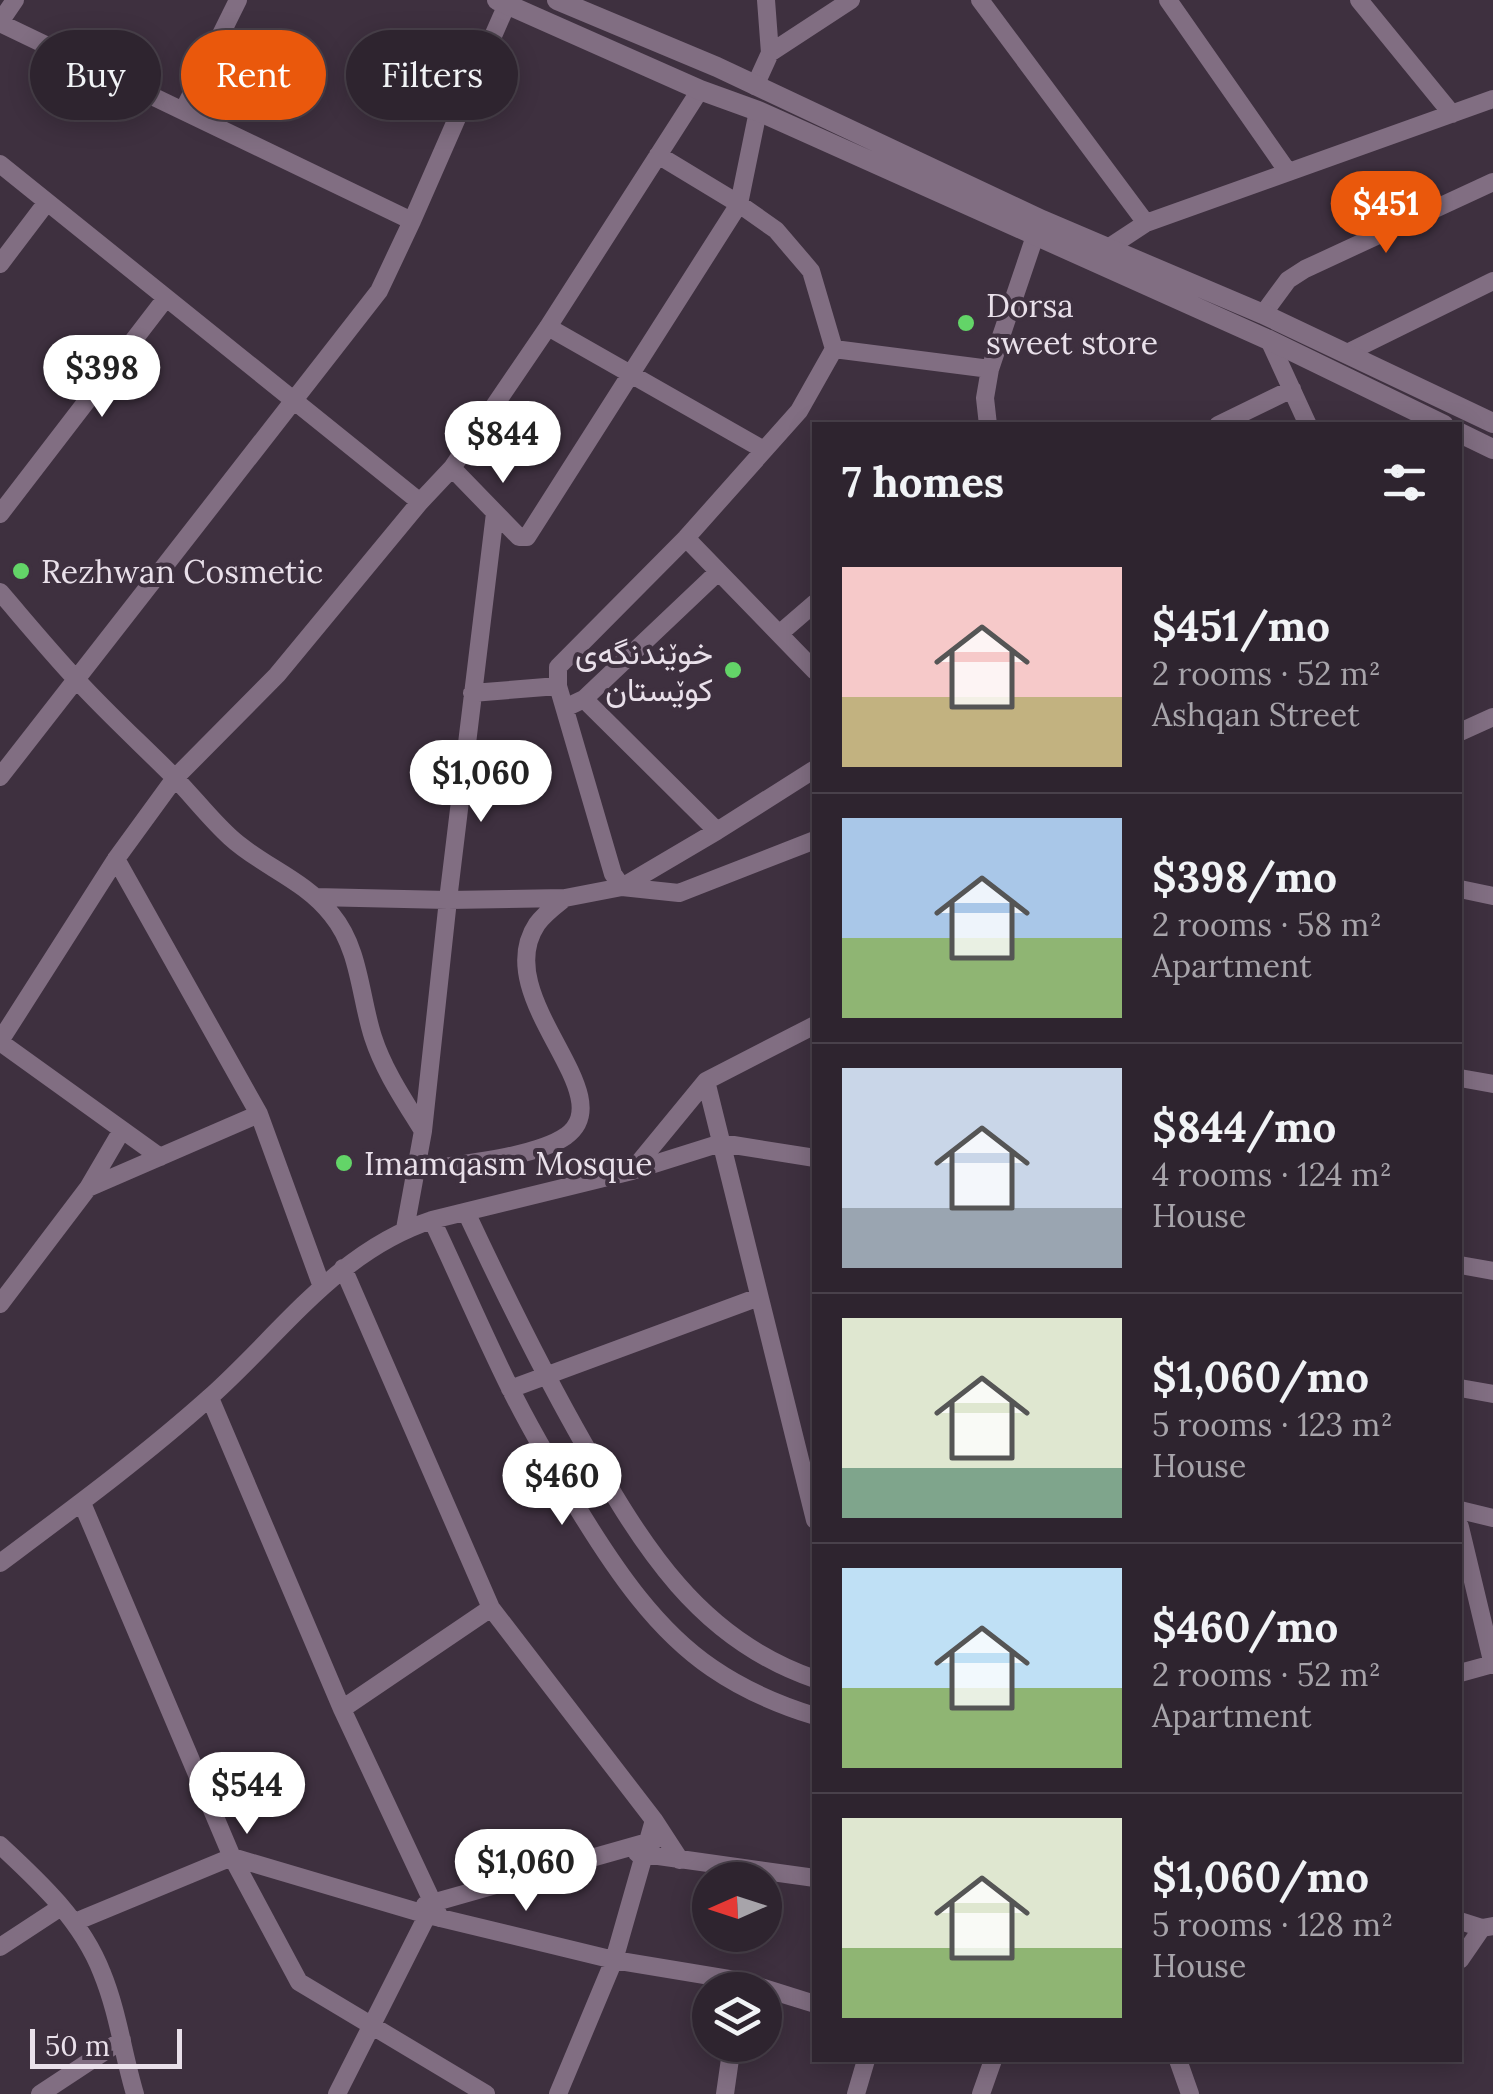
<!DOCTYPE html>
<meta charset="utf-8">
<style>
:root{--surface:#2e242f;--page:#3a303b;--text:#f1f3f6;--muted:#a7a4aa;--line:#49414b;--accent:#ea580c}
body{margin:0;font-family:Lora,Vazirmatn,serif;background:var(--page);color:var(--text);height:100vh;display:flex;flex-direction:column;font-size:38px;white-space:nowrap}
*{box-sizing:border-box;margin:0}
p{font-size:32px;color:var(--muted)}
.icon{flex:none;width:55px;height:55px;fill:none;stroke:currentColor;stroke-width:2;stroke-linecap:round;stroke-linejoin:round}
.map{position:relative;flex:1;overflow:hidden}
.panel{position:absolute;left:812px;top:422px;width:650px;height:1640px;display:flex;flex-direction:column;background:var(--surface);border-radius:0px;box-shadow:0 5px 25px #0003,0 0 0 2px var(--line)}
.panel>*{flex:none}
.top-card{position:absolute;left:30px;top:30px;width:632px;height:90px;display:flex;gap:20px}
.needle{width:65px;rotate:267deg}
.controls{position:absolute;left:692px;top:1862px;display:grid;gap:20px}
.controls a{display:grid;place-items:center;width:90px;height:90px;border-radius:50%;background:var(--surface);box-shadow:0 5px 25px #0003,0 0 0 2px var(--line);font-size:50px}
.scale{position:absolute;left:30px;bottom:25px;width:152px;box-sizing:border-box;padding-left:10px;border:5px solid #e9e0ea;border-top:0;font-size:28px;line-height:35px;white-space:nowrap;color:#e9e0ea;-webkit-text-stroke:8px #3e303f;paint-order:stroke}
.price{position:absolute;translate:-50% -85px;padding:0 22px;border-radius:35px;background:#fff;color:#222;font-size:32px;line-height:65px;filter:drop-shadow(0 2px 5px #0008)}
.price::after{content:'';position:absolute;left:50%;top:60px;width:30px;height:22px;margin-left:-15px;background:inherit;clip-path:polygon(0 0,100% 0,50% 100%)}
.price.current{background:var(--accent);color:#fff}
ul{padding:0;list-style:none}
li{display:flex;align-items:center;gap:30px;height:250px;padding:0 30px}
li+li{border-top:2px solid var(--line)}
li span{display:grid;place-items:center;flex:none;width:280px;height:200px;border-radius:0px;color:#555}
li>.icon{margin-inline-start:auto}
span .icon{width:120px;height:120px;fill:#fffc;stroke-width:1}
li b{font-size:42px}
h2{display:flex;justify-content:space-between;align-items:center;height:120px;padding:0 30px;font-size:42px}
.tag{padding:0 35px;border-radius:45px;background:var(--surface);box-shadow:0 5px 25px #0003,0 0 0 2px var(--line);font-size:35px;line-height:90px}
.tag.current{background:var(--accent);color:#fff}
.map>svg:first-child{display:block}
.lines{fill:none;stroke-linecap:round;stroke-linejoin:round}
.minor{stroke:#816e82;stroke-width:18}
.tertiary{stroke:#816e82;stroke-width:20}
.poi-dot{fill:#63d468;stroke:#3e303f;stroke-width:4}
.labels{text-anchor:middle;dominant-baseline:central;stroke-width:8;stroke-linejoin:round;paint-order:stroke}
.poi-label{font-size:32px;fill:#e9e0ea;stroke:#3e303f;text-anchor:start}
</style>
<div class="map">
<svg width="1493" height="2094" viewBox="0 0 1493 2094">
<rect width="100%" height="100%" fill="#3e303f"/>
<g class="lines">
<path class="minor" d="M980,0L1146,223
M1168,0L1288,172
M1359,0L1452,114
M0,22L15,0
M0,23L412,221
M770,53L851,0
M755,86L770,53L766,0
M183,111L238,0
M0,164L420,502
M1108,248L1146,223L1493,99
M0,264L47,202
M1263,314L1288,280L1305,269L1493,182
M548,327L764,450
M1269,340L1308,425
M834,349L990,369
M1347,353L1493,281
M988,425L985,398L990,369L1035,236
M1218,425L1292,389
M452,468L519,537H527L739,204L658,155
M0,514L166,298
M686,538L815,671
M0,592C25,621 49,650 75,678C106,712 140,743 172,775C192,795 209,818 230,837C261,866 304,879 332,915C360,949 360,997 373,1037C384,1071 404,1100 423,1131L405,1229
M779,634L815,603
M472,693L558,686
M584,699L717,831
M565,708L584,699L718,572
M1460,732L1493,717
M0,777L379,291L412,221L507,4
M116,859L259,1114L322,1287
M622,887L717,831L815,769
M622,887L679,893L815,840
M1460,889L1493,896
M315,897L448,900L565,898L622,887L613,874L558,686V667L686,538L799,411L834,349L811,271L776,230L739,204L758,111
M0,1041L116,859L175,778L277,675L420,502L452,468L548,327L700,90
M0,1042L160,1157
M1460,1078L1493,1084
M706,1081L815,1520
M423,1131L448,900L495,513
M417,1171C457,1164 534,1158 566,1136C624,1094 488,997 537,924C544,914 555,906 565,898
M632,1171L721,1143L815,1158
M88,1188L259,1114
M466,1212C503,1291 541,1369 584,1444C643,1546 698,1639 815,1679
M432,1220C458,1275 482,1331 509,1386C530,1429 555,1471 580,1512C615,1569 656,1630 712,1668C744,1690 779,1705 815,1716
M1460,1265L1493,1271
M343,1268L491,1608L654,1820L680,1860
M0,1304L88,1188L122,1130
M1460,1388L1493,1394
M510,1389L759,1297
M210,1398L342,1709L440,1918
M82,1503L232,1857L299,1982L486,2094
M1460,1510L1493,1518
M1460,1527L1493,1665
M0,1563C71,1510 143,1457 209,1398C281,1334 337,1251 432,1220L632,1171L706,1081L815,1025
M1460,1673L1493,1664
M342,1709L491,1608
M0,1845C40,1882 82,1921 102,1973C118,2012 123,2054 135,2094
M637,1853L815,1878
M425,1905L655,1840
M1460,1921L1482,1928
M75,1922L232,1857L428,1915L614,1960L741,1981L815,2004
M0,1947L61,1907
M1460,1960L1482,1928L1493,1926
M1178,2060L1190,2094
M40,2094L122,2040
M337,2094L431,1908
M558,2094L614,1960L654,1820
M725,2094L732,2045
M856,2094L866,2060
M981,2094L993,2060"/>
<path class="tertiary" d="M497,0L700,90L758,111L1269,340L1444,425
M557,0L717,67L1042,220L1263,314L1493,423
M1460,433L1493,449"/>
</g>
<g class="poi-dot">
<circle cx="966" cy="323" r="10"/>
<circle cx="21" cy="571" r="10"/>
<circle cx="733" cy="670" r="10"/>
<circle cx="344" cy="1163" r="10"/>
</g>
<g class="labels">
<g class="poi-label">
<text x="986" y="305">Dorsa<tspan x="986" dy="37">sweet store</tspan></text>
<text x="41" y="571">Rezhwan Cosmetic</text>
<text x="713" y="652" text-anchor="end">خوێندنگەی<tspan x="713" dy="37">کوێستان</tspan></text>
<text x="364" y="1163">Imamqasm Mosque</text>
</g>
</g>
</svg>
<div class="controls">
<a><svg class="needle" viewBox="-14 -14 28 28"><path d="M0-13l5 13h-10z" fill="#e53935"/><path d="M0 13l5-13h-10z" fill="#a7a4aa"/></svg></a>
<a><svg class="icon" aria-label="layers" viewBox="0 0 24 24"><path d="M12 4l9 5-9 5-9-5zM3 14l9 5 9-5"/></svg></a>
</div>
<div class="scale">50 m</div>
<b class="price current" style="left:1386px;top:256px">$451</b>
<b class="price" style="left:102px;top:420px">$398</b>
<b class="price" style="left:503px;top:486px">$844</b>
<b class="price" style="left:481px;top:825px">$1,060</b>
<b class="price" style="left:562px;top:1528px">$460</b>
<b class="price" style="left:247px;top:1837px">$544</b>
<b class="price" style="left:526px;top:1914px">$1,060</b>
<div class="top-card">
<a class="tag">Buy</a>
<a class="tag current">Rent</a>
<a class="tag">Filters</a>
</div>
<section class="panel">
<h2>7 homes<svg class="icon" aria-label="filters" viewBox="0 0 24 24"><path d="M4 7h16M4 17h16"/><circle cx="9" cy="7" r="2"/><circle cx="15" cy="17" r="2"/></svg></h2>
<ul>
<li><span style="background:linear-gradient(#f6c9c9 65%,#c2b280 0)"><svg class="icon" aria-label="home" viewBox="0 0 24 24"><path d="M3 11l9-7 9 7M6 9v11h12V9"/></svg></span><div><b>$451/mo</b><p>2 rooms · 52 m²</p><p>Ashqan Street</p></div></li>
<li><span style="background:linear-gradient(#a9c7e8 60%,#8fb573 0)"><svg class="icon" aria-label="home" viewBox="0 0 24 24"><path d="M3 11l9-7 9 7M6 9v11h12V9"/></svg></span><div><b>$398/mo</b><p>2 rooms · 58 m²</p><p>Apartment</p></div></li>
<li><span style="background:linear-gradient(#c9d6e8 70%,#9aa5b1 0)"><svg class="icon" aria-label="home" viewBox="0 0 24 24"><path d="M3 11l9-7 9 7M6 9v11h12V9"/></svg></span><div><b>$844/mo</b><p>4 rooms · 124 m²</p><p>House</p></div></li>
<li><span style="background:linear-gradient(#dfe7d0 75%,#7fa58c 0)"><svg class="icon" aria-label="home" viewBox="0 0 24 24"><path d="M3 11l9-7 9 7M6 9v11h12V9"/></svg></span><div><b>$1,060/mo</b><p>5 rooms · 123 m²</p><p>House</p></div></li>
<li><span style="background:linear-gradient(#bfe0f5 60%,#8fb573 0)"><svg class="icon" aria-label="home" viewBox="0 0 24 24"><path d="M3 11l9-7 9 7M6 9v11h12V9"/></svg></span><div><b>$460/mo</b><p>2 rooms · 52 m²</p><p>Apartment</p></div></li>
<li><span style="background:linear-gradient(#dfe7d0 65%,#8fb573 0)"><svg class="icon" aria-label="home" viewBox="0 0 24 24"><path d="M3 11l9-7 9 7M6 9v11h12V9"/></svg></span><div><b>$1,060/mo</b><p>5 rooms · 128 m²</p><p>House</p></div></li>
</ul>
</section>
</div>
